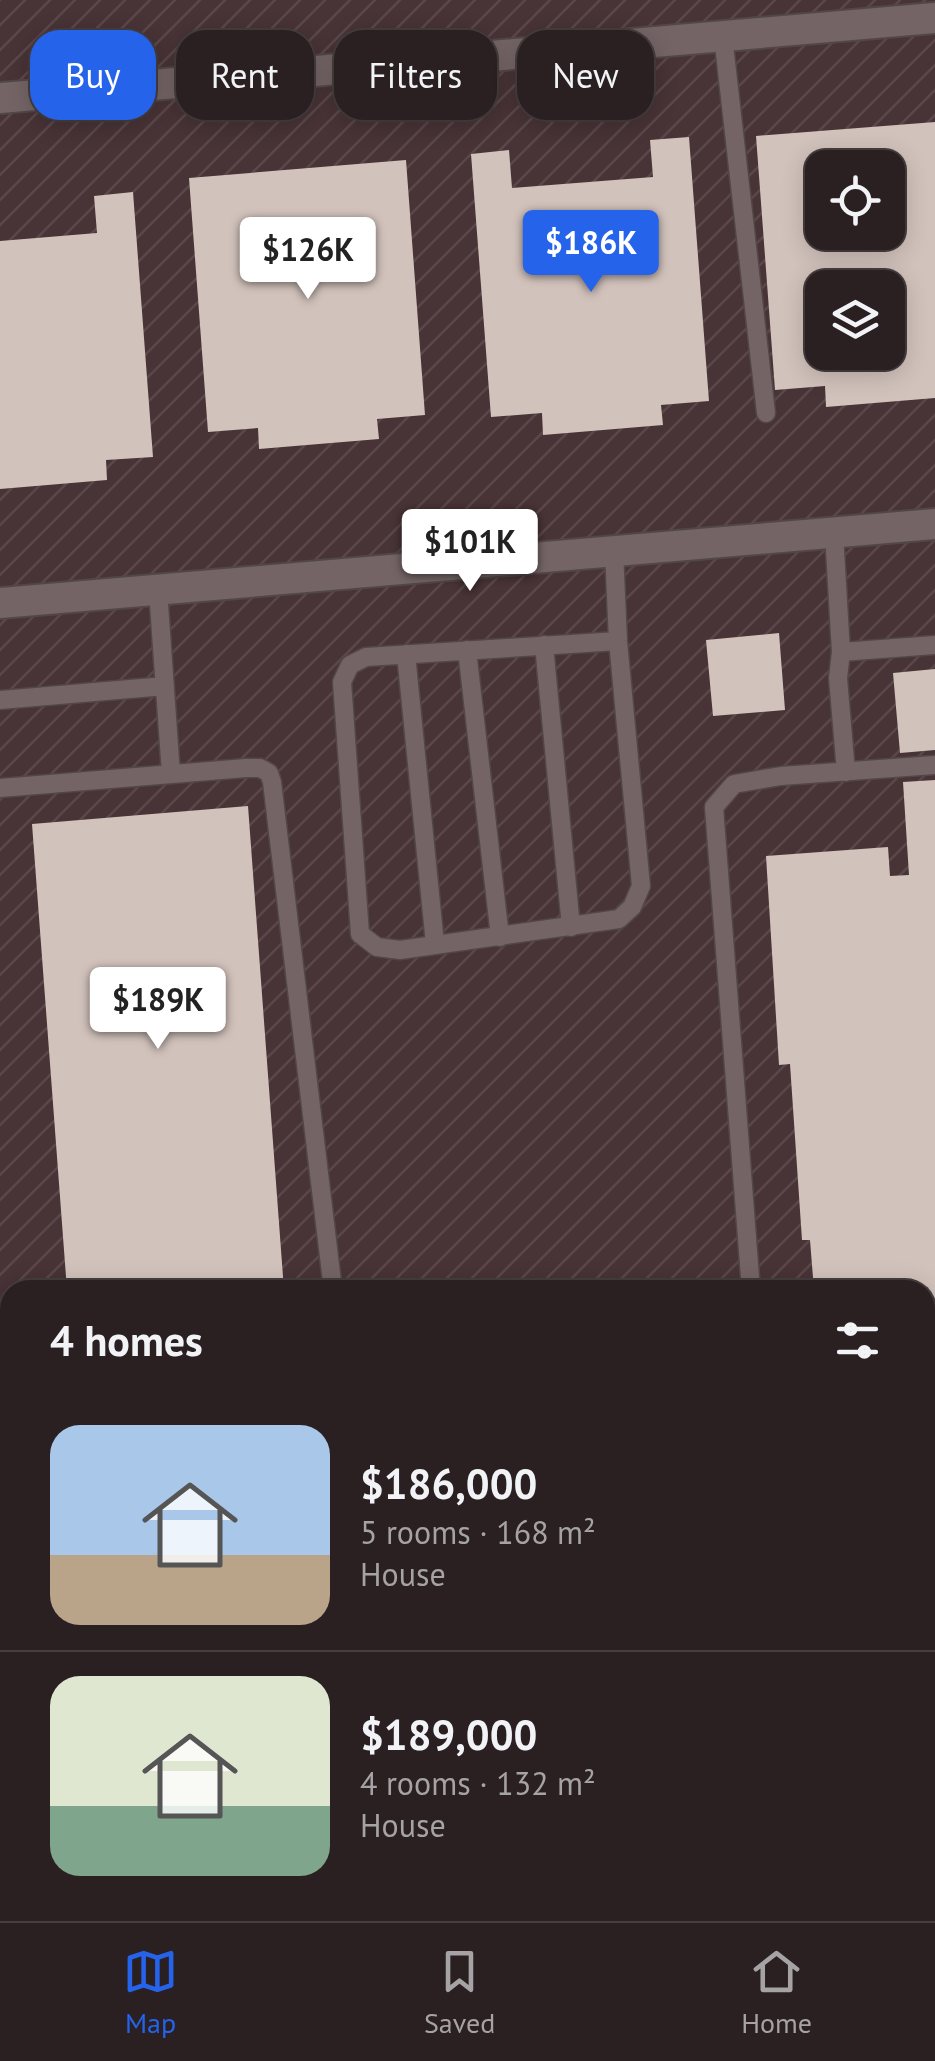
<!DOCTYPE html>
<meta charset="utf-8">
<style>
:root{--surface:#2a2021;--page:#362d2e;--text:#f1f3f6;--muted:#a5a3a5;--line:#463e3f;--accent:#2563eb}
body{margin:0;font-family:"PT Sans",sans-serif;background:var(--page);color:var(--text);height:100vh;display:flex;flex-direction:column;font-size:38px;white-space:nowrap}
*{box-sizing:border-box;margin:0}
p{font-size:32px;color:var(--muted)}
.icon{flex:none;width:55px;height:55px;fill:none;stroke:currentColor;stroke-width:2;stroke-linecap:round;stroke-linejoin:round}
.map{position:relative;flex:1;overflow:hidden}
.sheet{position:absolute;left:0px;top:1280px;width:935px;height:642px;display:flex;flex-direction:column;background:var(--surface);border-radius:30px 30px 0 0;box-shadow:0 5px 25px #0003,0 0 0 2px var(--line)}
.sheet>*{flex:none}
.hud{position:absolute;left:30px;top:30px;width:875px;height:90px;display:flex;gap:20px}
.tools{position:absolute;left:805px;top:150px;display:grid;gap:20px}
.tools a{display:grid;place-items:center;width:100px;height:100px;border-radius:20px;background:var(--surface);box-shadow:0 5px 25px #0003,0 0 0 2px var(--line);font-size:50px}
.price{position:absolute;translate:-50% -85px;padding:0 22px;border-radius:10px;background:#fff;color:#222;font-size:32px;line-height:65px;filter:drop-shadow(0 2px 5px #0008)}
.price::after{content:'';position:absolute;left:50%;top:60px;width:30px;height:22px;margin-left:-15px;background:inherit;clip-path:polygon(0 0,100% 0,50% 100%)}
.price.selected{background:var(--accent);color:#fff}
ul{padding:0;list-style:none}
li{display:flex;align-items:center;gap:30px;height:250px;padding:0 50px}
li+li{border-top:2px solid var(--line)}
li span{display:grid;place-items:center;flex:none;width:280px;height:200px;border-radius:30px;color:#555}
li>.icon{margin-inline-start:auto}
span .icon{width:120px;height:120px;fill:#fffc;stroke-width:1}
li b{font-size:42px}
h2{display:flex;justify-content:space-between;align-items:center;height:120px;padding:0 50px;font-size:42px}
.tag{padding:0 35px;border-radius:30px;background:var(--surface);box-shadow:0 5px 25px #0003,0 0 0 2px var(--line);font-size:35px;line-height:90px}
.tag.selected{background:var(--accent);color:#fff}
.tab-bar{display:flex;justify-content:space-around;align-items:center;height:140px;border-top:2px solid var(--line);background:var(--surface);font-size:28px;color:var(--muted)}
.tab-bar a{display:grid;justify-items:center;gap:5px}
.tab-bar .selected{color:var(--accent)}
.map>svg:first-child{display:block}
.industrial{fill:url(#industrial-furrows);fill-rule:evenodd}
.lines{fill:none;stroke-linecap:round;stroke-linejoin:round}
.stream{stroke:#1f102c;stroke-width:9}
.building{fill:#d2c2bc;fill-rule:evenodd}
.lane-casing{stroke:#524748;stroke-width:21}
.street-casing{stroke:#524748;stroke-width:34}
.highway-casing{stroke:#524748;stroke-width:34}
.lane{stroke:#746466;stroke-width:18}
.street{stroke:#746466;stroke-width:30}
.highway{stroke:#db91c5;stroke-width:30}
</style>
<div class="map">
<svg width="935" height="1921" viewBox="0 0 935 1921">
<defs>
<pattern id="industrial-furrows" width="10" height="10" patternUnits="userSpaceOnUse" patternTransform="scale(2.5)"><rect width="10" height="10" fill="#483336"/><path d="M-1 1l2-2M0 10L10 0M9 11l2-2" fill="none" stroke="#5a474a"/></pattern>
</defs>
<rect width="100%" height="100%" fill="#382b2c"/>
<path class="industrial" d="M0,0H935V1385L925,1387V1290H10V1486H0ZM822,168H888V232H822ZM822,288H888V352H822Z"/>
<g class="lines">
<path class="stream" d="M925,1863L935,1862
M527,1921L586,1912"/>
</g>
<path class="building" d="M935,122V398L826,407L825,386L775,390L756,136ZM822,168H888V232H822ZM822,288H888V352H822Z
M689,137L709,401L661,405L663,425L543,435L542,413L491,417L471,154L509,150L512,188L653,177L650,140Z
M406,160L425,415L377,419L379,439L259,449L258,428L208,432L189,178Z
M133,192L153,457L106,460L107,480L0,489V241L97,233L94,196Z
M779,633L785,710L713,716L706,640Z
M935,669V750L900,753L893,673Z
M935,780V1312H925V1290H814L810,1240H802L790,1064L779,1065L766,856L888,847L890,876L909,875L903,782Z
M248,806L284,1290H67L32,824Z"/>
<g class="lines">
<defs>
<path id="lane" d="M723,36L766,413
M834,533L841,652L838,678L846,772
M614,551L618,641L641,886L632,907L619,919L400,950L377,947L360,934L342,682L350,665L366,657L618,641
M158,590L171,774
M544,645L571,927
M467,650L500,937
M841,652L935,645
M406,654L435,944
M0,700L165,686
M0,788L246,768H260L269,773L272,782L333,1290
M751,1290L714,807L734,784L781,776L935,765
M925,1360L935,1358
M0,1464L10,1463"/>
<path id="street" d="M0,98L935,18
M0,603L935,524"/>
<path id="highway" d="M925,1503L935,1501
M925,1576L935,1574
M0,1639L10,1637
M0,1713L10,1711"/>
</defs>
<use href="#lane" class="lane-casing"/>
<use href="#street" class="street-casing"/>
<use href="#highway" class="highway-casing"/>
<use href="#lane" class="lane"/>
<use href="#street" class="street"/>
<use href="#highway" class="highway"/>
</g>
</svg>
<div class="tools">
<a><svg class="icon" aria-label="locate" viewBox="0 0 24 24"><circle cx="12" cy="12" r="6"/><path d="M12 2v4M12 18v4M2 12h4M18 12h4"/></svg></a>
<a><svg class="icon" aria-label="layers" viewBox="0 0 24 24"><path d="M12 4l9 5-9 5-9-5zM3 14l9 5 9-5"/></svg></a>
</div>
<b class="price selected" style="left:591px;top:295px">$186K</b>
<b class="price" style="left:308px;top:302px">$126K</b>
<b class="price" style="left:470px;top:594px">$101K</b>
<b class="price" style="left:158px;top:1052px">$189K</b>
<div class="hud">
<a class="tag selected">Buy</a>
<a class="tag">Rent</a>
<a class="tag">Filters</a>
<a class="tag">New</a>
</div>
<section class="sheet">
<h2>4 homes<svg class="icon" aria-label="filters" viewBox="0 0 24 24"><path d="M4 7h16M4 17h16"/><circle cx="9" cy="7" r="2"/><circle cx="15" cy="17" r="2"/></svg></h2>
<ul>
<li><span style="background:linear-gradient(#a9c7e8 65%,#b9a48a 0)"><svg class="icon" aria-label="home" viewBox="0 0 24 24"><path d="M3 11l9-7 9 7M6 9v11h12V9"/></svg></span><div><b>$186,000</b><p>5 rooms · 168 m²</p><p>House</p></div></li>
<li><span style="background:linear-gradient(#dfe7d0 65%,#7fa58c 0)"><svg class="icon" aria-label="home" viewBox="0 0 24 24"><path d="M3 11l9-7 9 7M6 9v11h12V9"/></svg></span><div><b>$189,000</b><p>4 rooms · 132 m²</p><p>House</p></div></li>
</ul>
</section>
</div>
<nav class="tab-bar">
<a class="selected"><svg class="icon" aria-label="map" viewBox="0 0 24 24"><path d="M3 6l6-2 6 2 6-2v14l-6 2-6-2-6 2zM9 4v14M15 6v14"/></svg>Map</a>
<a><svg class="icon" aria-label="saved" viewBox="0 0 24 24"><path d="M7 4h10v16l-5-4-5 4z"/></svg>Saved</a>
<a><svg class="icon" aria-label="home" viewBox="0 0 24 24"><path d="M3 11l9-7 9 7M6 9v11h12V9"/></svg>Home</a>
</nav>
